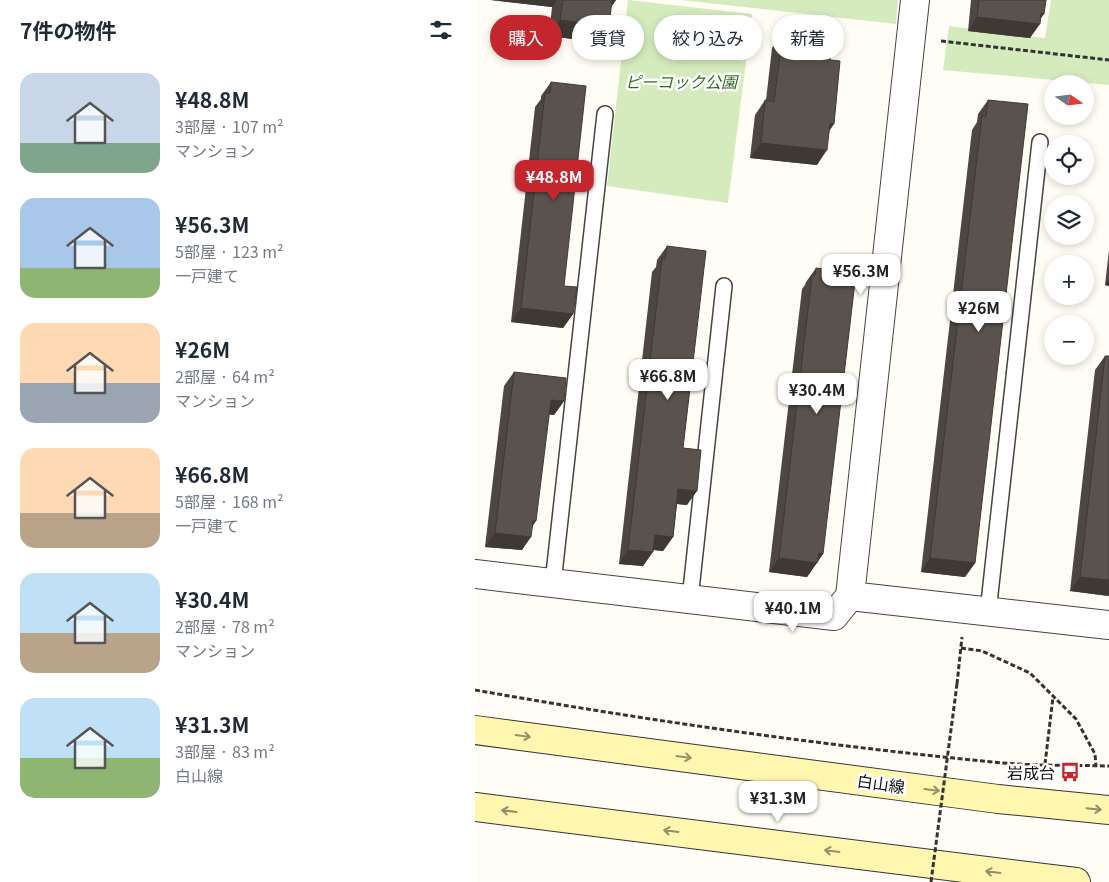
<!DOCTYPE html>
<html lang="ja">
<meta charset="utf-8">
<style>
:root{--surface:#fff;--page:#f2f2f3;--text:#1f2937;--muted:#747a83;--accent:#c4262e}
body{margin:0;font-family:Georgia,"Noto Sans JP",serif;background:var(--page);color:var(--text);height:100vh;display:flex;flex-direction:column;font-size:19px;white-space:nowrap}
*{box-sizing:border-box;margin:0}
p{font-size:16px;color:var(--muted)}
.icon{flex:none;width:28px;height:28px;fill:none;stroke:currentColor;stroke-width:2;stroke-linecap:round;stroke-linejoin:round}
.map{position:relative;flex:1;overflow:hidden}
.drawer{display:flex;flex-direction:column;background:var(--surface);width:475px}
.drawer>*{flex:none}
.banner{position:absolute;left:15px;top:15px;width:475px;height:45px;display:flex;gap:10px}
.needle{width:32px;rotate:104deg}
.tools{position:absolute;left:569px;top:75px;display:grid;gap:10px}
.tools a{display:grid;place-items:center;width:50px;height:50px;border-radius:50%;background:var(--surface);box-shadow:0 2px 8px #0003;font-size:25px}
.price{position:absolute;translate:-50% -42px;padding:0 11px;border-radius:10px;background:#fff;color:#222;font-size:16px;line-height:32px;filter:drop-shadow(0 1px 2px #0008)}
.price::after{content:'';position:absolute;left:50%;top:30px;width:15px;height:11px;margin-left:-8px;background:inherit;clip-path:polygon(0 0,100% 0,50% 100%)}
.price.current{background:var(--accent);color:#fff}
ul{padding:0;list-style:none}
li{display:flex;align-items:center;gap:15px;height:125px;padding:0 20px}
li span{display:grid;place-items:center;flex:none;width:140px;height:100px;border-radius:15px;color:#555}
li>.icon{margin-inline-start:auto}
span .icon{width:60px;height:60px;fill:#fffc;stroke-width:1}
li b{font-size:21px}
h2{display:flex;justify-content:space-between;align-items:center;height:60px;padding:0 20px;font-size:21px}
.pill{padding:0 18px;border-radius:22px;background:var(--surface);box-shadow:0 2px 8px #0003;font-size:18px;line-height:45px}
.pill.current{background:var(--accent);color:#fff}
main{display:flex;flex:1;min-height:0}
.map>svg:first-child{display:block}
.green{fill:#d5ebbd}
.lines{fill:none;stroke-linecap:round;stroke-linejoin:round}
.lane-casing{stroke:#444;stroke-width:18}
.street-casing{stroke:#444;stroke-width:30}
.secondary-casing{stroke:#333;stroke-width:30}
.path{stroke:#333;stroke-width:3;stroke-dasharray:5 2.5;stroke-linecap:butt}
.lane{stroke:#fff;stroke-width:15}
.street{stroke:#fff;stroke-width:28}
.secondary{stroke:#fff6b0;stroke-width:28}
.path-bridge{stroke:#333;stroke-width:3;stroke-dasharray:5 2.5;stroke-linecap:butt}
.wall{fill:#4d4742}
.shaded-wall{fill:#3f3936}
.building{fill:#5a524d;stroke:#3f3936}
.oneway{stroke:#948f68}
.labels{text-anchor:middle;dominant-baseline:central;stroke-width:5;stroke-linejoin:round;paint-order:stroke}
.park-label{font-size:16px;font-style:italic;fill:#2f6b1f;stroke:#fff}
.poi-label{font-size:16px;fill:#111;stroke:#fff;text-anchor:end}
.street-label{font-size:16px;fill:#111;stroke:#fff}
</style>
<main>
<section class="drawer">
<h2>7件の物件<svg class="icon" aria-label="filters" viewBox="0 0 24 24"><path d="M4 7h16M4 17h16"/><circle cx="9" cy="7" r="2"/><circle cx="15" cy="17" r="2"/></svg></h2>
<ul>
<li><span style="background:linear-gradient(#c9d6e8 70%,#7fa58c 0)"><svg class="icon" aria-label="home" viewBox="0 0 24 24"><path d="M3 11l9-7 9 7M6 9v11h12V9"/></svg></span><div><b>¥48.8M</b><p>3部屋 · 107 m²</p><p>マンション</p></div></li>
<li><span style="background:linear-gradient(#a9c7e8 70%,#8fb573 0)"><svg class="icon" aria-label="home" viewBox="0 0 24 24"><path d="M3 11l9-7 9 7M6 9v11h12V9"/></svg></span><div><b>¥56.3M</b><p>5部屋 · 123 m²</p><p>一戸建て</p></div></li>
<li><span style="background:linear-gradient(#ffd9b3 60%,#9aa5b1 0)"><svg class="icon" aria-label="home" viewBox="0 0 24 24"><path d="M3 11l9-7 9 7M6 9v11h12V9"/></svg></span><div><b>¥26M</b><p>2部屋 · 64 m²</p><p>マンション</p></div></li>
<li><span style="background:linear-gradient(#ffd9b3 65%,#b9a48a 0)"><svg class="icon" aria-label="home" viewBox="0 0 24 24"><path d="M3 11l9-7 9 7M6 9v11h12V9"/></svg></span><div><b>¥66.8M</b><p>5部屋 · 168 m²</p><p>一戸建て</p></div></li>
<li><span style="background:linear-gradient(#bfe0f5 60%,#b9a48a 0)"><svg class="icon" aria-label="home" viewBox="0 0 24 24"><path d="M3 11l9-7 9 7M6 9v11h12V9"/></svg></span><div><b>¥30.4M</b><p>2部屋 · 78 m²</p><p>マンション</p></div></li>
<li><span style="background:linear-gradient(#bfe0f5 60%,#8fb573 0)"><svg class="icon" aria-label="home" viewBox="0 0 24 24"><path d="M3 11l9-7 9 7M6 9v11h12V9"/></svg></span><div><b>¥31.3M</b><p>3部屋 · 83 m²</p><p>白山線</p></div></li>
</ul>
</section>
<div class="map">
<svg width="634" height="882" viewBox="0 0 634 882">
<rect width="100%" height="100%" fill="#fffdf5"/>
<path class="green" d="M153,0L277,14L253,203L132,186Z
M206,0H423L421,24Z
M576,0H634V85L468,70L474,26L570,38Z"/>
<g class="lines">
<defs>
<path id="lane" d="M78,583L130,114
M215,599L249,286
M513,612L565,142"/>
<path id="street" d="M0,574L359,616L375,596L634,625
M375,596L440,0"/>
<path id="secondary" d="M0,730L523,799L634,810
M0,807L601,882"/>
</defs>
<use href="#lane" class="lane-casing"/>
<use href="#street" class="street-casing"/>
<use href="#secondary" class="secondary-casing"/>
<path class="path" d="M466,41L634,60
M486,648L507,651L555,673L601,719L620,754L621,766
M482,684L487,637
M0,690C175,721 351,746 528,763C563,766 599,765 634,766
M570,764L578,697"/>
<use href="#lane" class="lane"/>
<use href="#street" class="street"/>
<use href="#secondary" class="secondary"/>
<path class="path-bridge" d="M456,882L482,684"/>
</g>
<path class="wall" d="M16,0H141L136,7L122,42L74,36L77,7Z
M496,0H571L565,19L555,38L493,31Z
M308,33L347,43L354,131L342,165L275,158L280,115L290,100H291L297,48Z
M76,82L89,286L98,314L88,328L36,322L60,107L66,99V96Z
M513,100L500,563L490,577L446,572L497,130L502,122L503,114Z
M192,246L208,448L212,505L202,504L198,537L188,551L178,550L168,566L144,564L177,272L181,267L182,260Z
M634,250V286L630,285Z
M341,268L348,554L332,577L294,572L327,289L330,285L331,282Z
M630,356H634V596L595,591L620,370Z
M39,372L89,401L79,415L74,414L57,527L47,550L10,547L29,386Z"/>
<path class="shaded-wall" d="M16,0H82L77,7Z
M131,0H141L136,7Z
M566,13L569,14L562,24H565L555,38L493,31L502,17Z
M85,20L134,26L122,42L74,36Z
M355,123L359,124L349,139Z
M286,143L352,150L342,165L275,158Z
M634,279V286L630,285Z
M46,308L98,314L88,328L36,322Z
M76,400L89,401L79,415L66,414Z
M203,489L222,491L212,505L193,503Z
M58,521H61L52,535Z
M20,533L56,537L47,550L10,547Z
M180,535L198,537L188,551L170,549Z
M153,550L178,552L168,566L144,564Z
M344,553L348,554L332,577L294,572L304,558Z
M455,558L500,563L490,577L446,572Z
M605,577L634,580V596L595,591Z"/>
<path class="building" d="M88,0H137L134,26L85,20Z
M504,0H571L569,14L566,13L565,24L502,17Z
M308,33L348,37L347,43L357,44L355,60L365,61L359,124L355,123L352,150L286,143L290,100L299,102Z
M76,82L111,86L89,286L102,287L98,314L46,308L70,93H75Z
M513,100L553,104L500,563L455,558L507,116H511Z
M192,246L231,251L208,448L226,450L222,491L203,489L198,537L180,535L178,552L153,550L187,259H190Z
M341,268L381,273L348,554L344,553L342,563L304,558L337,275H340Z
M630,356H634V580L605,577Z
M39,372L91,378L89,401L76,400L61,521H58L56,537L20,533Z"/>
<defs><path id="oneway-shaft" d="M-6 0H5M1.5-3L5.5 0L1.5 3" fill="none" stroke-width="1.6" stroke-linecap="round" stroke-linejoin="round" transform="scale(1.25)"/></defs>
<g class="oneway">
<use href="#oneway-shaft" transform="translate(48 736) rotate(8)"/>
<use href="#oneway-shaft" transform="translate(209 757) rotate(8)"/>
<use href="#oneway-shaft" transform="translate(457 790) rotate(8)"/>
<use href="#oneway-shaft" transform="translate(619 809) rotate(6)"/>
<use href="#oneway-shaft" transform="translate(34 811) rotate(-173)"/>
<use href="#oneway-shaft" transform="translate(196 831) rotate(-173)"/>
<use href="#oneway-shaft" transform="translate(357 851) rotate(-173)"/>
<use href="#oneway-shaft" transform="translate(518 872) rotate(-173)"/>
</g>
<defs>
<symbol id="bus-bare" viewBox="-9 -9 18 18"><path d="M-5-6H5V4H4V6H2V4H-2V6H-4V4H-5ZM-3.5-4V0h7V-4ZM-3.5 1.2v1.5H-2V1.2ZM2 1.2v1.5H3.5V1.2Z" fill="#c4262e" stroke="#fff" stroke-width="2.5" paint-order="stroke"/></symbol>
</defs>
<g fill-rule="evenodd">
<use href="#bus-bare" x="581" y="758" width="28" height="28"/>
</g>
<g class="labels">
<g class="park-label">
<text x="206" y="81">ピーコック公園</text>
</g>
<g class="poi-label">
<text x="580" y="772">岩成台</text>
</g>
<g class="street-label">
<text transform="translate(406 783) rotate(8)">白山線</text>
</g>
</g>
</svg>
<div class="tools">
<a><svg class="needle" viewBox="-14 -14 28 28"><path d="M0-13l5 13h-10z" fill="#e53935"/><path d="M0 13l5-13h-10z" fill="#747a83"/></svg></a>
<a><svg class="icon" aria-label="locate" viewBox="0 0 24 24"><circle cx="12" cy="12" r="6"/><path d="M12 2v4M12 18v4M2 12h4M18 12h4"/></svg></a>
<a><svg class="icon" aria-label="layers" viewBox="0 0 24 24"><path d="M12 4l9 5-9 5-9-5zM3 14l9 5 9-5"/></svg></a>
<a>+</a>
<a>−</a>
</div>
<b class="price current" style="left:79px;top:202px">¥48.8M</b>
<b class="price" style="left:386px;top:296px">¥56.3M</b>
<b class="price" style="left:504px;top:333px">¥26M</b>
<b class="price" style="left:193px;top:401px">¥66.8M</b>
<b class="price" style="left:342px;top:415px">¥30.4M</b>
<b class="price" style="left:318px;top:633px">¥40.1M</b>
<b class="price" style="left:303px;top:823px">¥31.3M</b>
<div class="banner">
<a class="pill current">購入</a>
<a class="pill">賃貸</a>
<a class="pill">絞り込み</a>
<a class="pill">新着</a>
</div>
</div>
</main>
